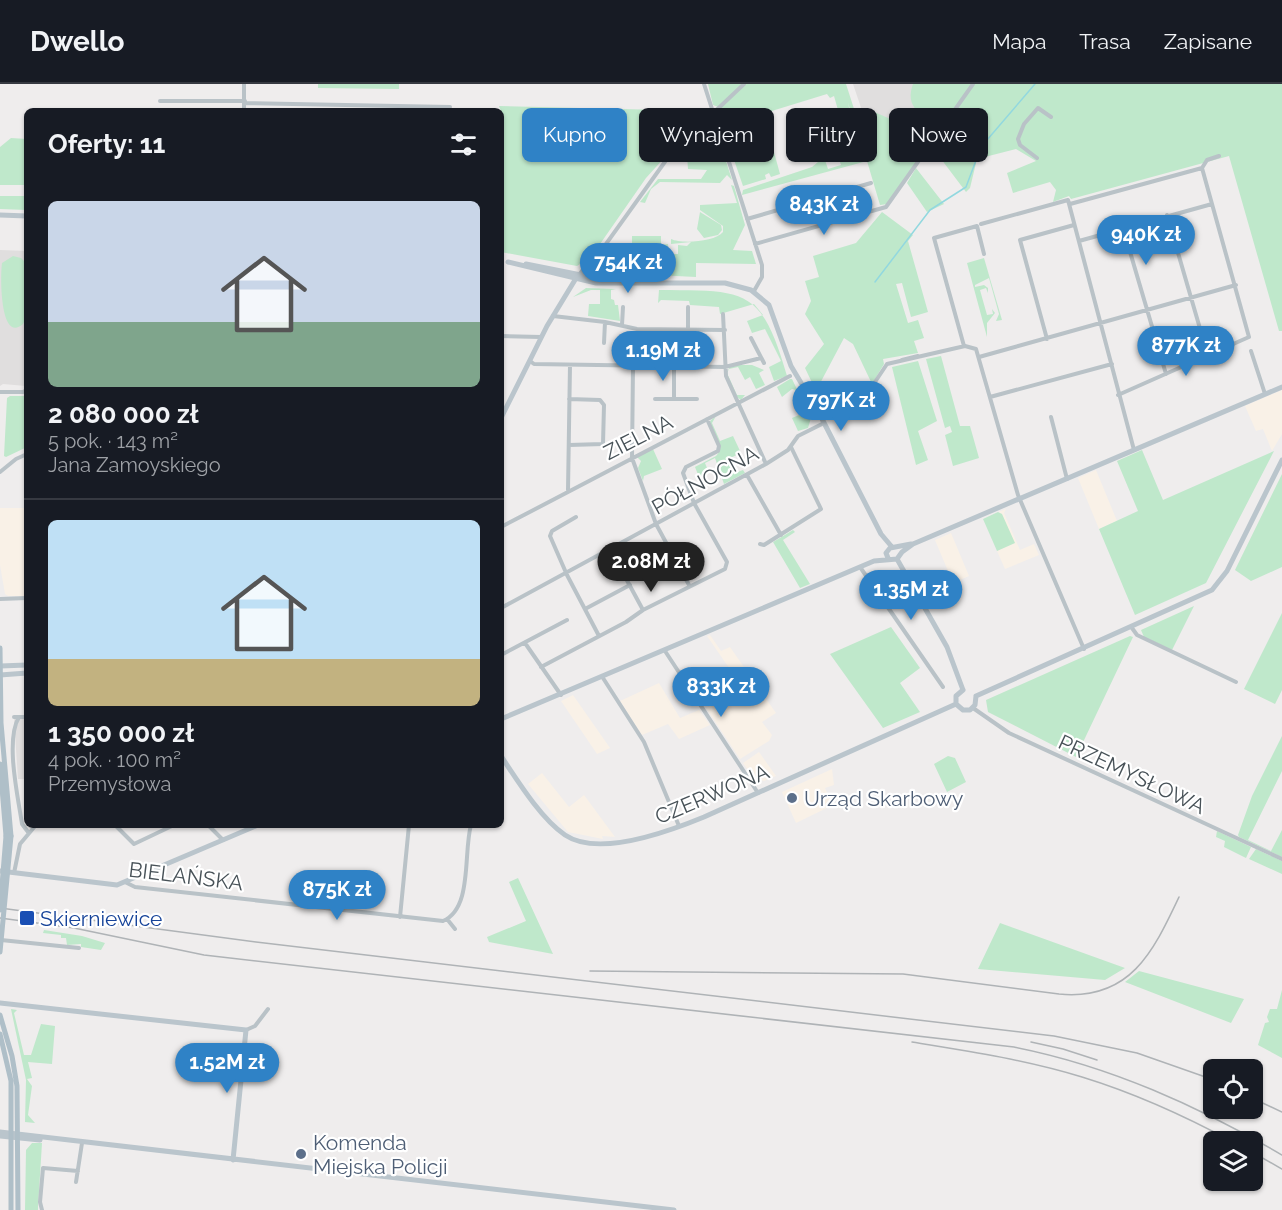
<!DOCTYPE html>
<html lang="pl">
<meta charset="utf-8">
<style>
:root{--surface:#171b24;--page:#20242c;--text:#f1f3f6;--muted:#9ea1a6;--line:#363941;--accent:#2f82c6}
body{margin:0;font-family:Raleway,sans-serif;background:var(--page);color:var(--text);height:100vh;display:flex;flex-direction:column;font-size:22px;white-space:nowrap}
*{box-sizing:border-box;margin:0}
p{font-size:20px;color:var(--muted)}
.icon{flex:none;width:33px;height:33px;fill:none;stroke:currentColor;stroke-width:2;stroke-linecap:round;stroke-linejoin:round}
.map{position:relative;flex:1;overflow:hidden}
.sheet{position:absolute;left:24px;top:24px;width:480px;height:720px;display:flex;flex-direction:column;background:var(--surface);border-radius:9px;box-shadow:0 2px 4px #0004}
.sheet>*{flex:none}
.top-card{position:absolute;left:522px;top:24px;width:570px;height:54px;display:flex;gap:12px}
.fabs{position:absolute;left:1203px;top:975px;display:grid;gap:12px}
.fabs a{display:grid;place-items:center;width:60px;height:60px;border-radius:9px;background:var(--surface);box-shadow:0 2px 4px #0004;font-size:30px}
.price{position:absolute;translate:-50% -51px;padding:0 14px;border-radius:21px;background:var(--accent);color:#fff;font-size:20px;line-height:39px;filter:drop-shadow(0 2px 3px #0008)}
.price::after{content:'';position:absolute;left:50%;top:36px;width:18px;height:14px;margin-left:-9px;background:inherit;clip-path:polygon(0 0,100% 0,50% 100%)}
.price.active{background:#222;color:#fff}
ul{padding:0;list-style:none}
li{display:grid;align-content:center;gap:12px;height:318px;padding:0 24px}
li+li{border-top:2px solid var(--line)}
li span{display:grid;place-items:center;height:186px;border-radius:9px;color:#555}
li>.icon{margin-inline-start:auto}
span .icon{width:108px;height:108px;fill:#fffc;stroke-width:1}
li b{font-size:26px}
h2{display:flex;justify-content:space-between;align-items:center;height:72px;padding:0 24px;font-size:26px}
.chip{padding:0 21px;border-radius:9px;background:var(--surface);box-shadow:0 2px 4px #0004;font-size:21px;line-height:54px}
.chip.active{background:var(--accent);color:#fff}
header{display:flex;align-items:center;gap:36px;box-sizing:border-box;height:84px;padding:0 30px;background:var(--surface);border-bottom:2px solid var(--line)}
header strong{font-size:28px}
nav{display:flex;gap:33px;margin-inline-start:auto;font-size:21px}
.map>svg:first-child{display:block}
.commercial{fill:#f9f1e7}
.education{fill:#e0dede}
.green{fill:#bfe8cb}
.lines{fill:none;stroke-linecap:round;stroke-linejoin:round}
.stream{stroke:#92d8df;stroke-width:1.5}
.street{stroke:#b9c2c7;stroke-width:4}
.secondary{stroke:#bac5cc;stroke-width:5}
.primary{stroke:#afbfc8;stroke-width:5}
.rail{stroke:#afb3b6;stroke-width:1.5}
.primary-bridge{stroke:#afbfc8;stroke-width:5}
.service-dot{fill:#5c6f8a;stroke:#fff;stroke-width:2}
.transit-dot{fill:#1a4fb4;stroke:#fff;stroke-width:2}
.labels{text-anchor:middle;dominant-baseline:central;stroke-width:4.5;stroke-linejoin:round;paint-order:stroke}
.street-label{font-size:21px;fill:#475157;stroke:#fff}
.service-label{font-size:21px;fill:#4e5e75;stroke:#fff;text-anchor:start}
.transit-label{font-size:21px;fill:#164399;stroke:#fff;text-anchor:start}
</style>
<header>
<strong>Dwello</strong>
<nav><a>Mapa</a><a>Trasa</a><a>Zapisane</a></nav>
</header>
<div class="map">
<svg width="1282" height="1126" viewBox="0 0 1282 1126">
<rect width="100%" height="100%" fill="#efeded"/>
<path class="commercial" d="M1282,306V350L1272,367L1263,345L1256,347L1245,322Z
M1096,386L1117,437L1099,445L1078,394Z
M0,424H27V512H8L5,510L0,481Z
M1006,425L1004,429L1020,466L1034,460L1039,471L1005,485L997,467L1014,459L1002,430L998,428Z
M951,449L969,492L953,499L935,456Z
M710,551L721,567L730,563L776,629L762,638L772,651L769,657L740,675L706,624L745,607L707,552Z
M659,599L680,634L699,626L710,641L679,655L668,640L642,651L620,617Z
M573,611L610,664L597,670L593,664L561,617Z
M759,668L776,692L764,697L753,694L743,679Z
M832,685L834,701L825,704L833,721L796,739L782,708Z
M542,689L569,723L584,711L615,753L602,752L603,755L568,748L528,700Z"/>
<path class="education" d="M853,0H944L908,90L868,62L872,56Z
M0,166L27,167L26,302L3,300L0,302Z
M14,635H27V695H18Z"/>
<path class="green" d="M318,0H399V5L318,4Z
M708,0H846L866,62L872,56L866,38L872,27L895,37L891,46L893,48L899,42L906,45L904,48L908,51L911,48L916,51L920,47L923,48L922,42L925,35C913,24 907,17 913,0H1282V247H1279L1229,72L1071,115L1069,112L1053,118L1056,106L1050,98L1013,109L1007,89L1036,77L1016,65L977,75L970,104L966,108L929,59L888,120L880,121L867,77L742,111L743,106L812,83L824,73L828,85L841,81L837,69L862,63L848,19L852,36L842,40L834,12L830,14L827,10L720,43L715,30L721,24L713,21Z
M499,22L704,27L705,29L646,94L591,173L577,182L501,168V27Z
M713,38L723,69H678L708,39Z
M762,39L766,41L770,54L731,67L725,50C738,49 751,45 762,39Z
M854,42L859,59L826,70L820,68L816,57L819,52Z
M11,54L27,55V101H0V63Z
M771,57L780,90L771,93L769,89L765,91L766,95L743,102L732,70Z
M687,71H724L732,96L727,91L720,99L660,98L651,105L645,119L640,118L658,95H701L707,86L688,85Z
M916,84L944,120L927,128L907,99Z
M731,101L734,102L745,141L733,166L752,167L756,180L696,179V193L597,188L596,180L632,181V152H661V161L668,160L667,167L669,170H678V161L687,162L691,158L671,160V155C681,160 715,158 723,148V142L700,126V121L737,119Z
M0,112H27V126L0,125Z
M700,128L721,141L722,146L718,151L704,154L697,145Z
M882,128L913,151L908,157L928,228L911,233L902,199L896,200L908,239L918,236L924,254L914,257L918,269L883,275L884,280L872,300L853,260L844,254L816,307L805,284L824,260L805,230L811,217L805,197L819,193L813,172L856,159Z
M13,172L21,174L27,180V232L23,240C0,260 0,193 2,179Z
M984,174L1002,236L996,237L999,230L989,194L975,201V203L984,201L988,204V209L986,204L980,206L987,231L993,230L992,225L995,229L987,239V253L967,179Z
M586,204L616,205L611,206V215L614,216L615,221H618L620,237L588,232L589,220H600V206H591L573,213Z
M659,206C745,207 761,202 787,292L774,297L769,283L781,277L765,245L752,249L747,237L763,231L754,220L720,230L719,223L690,221L689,217L661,216L658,219Z
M941,272L960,342H970L979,374L953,382L945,351L952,348L950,342L945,344L926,275Z
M918,277L937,337L918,347L928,376L916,381L892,283Z
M738,281H752L764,286L759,289L765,301L756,305L750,293L745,296L738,283L729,285L727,289L737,311H745L741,316L737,313L726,289L730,283Z
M790,295H792L811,334L808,344L798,347L792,334L804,329L796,306L792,305L782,313L777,303Z
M10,312H27V363L6,373L4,372L7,314Z
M716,332L712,339L720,357L733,352L741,369L728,375L735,389L743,386L745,389L724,400L715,374L705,379L709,389L699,393L695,383L689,386L716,372L720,367L710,337Z
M653,365L662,385L644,392L643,397L638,384L641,377L637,373Z
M1142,366L1163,416L1274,367L1206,499L1135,531L1099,445L1138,427L1117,377Z
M1282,390V483L1251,497L1235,486Z
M998,428L1002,430L1015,459L997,467L983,435Z
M793,446L795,448L783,456L810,500L800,504L773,458Z
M1194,522L1172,566L1144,553L1141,546Z
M1282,529V606L1275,620L1244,605Z
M891,543L920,584L900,599L920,628L883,644L830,570Z
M1130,552L1133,553L1076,673L988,628L986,616Z
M1282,652V687L1248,756L1271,767L1282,746V773L1239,753L1238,751L1252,712Z
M948,672L955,674L966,698L947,708L934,680Z
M1217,747L1251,763L1246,774L1224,763L1225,757L1216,753Z
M1256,765L1282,777V790L1249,775Z
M518,794L553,870L489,858L487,853L526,837L509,798Z
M1000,839L1125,884L1105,896L978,885Z
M44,846L82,852L105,859L101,866L81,863V860L67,861L66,854H61V851L43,849Z
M1139,887L1244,915L1231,939L1125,898Z
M1282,906V974L1258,961L1265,939L1269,938L1267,933L1270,925H1277Z
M11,925L17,926L14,929L24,971H31L41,940L55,942L52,980L28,978L32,994L27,995L32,1002L28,1031L35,1039L25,1038L26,996Z
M32,1059H42L38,1123V1126H25L26,1066Z"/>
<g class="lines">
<path class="stream" d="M875,198L930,126L966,103L981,63L1035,0"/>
<path class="street" d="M244,0V27
M704,0L762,181V193L754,207
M160,17H245
M245,19L450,23
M1037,74L1020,61L1018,55L1024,40L1038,24L1051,33
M1070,120L1202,84L1207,76L1219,72
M1167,131L1208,272
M747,135L871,99
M981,140L1068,116L1134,366
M1123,144L1166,290
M1079,157L1212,120
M755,160L886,123L973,0
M579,191L594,171
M583,192L672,68L744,0
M723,230L726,292L766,380
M553,232L605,238L637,245L725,246
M622,241L623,223
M688,246V223
M501,252L541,253
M751,254L764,279
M1047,255L1020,156L1074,141
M604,259L605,238
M964,262L934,154L977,142L984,170
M1251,267L1265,310
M979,273L1236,201
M902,276L918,272
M530,277L534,280L725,283L761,274
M633,282L632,374L656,440L689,501
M873,301L887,280L965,262L976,265L1018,411L1084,565
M0,308H23L27,306
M1118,311L1249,253L1202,84
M990,313L1112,280
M674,314V283
M655,315H697
M1051,333L1067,395
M569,361L603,360L604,321L600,316L569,315
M0,388L16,375L27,370
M747,391L781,451
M568,406L570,281
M576,433L552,447L550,452L567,491L599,552
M501,443L790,292
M760,460L764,461L821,425L791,363
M610,465L643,526
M860,483L943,603
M0,515L27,514
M501,524L766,380L788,366L798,352L824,339
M585,525L630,501
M1132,544L1137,551L1236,598
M525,559L561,611
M665,567L758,709
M501,571L567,536
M541,583L626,538L643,526L725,485L727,478L694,419L683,389L686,383L718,367L719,362L707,335
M603,594L644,658L679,742
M973,624L1009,649L1282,775
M14,633H27
M19,633C5,656 18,713 22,740L28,748
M115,741L134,760L174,741
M208,741L223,756
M14,789L20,760L36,741
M125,798L135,803L443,837C473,824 463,769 471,741
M400,833L409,741
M447,835L455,845
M1,856L79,864
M246,946L255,942L268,925
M76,1098L82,1059
M42,1126L40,1118L43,1084L78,1087"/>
<path class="secondary" d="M0,131L27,132
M508,178L596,199H725L751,206L769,221L791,282L819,329L881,450L892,463
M526,180L596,194L624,195
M501,334L547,242L578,191
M888,474L886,469L890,464L911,460
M897,475L902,468L913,460L1282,303
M897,475L947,563L963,606
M0,582L27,581
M0,591L27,589
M976,612L1212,506L1227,487L1282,376
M956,620L963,626H970L975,621L976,612
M956,620V612L963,606
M501,635L874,477L897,475
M501,672C517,696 541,735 565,751C599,774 670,747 704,733L956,620
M0,787L117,801L258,741
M0,919L246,946L233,1076
M0,1048L674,1126
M0,1052L40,1056"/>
<path class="primary" d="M0,564L1,639L11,752
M0,680L6,752
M0,931L12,972L17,1002L18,1126
M0,950L11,997V1126"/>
<path class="rail" d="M0,824L256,858L1054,952L1137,969L1214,996
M0,834L74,844L204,871L1014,963C1110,982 1198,1022 1282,1071
M590,887L903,890L1059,910C1130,917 1153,868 1179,813
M912,958C968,967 1027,976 1082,993C1134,1009 1185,1032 1233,1058
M1031,958L1063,965L1097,976
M1252,1014L1282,1028
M1252,1068L1282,1085"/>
<path class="primary-bridge" d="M0,826L6,752
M0,868L11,752"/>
</g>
<g class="service-dot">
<circle cx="792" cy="714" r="6"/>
<circle cx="301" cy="1070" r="6"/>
</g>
<rect class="transit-dot" x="19" y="826" width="16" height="16" rx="3"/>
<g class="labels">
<g class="street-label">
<text transform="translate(638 353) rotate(-27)">ZIELNA</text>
<text transform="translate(705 396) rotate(-29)">PÓŁNOCNA</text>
<text transform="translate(1132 690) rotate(25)">PRZEMYSŁOWA</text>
<text transform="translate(712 710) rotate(-23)">CZERWONA</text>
<text transform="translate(186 792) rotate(7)">BIELAŃSKA</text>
</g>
<g class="service-label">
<text x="804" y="714">Urząd Skarbowy</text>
<text x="313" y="1058">Komenda<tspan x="313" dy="24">Miejska Policji</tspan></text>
</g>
<g class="transit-label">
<text x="40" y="834">Skierniewice</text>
</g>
</g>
</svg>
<div class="fabs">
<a><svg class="icon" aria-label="locate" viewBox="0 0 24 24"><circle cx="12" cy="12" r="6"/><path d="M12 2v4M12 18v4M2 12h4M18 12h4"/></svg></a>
<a><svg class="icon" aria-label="layers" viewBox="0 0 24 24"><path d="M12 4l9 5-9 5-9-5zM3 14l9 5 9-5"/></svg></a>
</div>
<b class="price" style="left:824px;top:152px">843K zł</b>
<b class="price" style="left:1146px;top:182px">940K zł</b>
<b class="price" style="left:628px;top:210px">754K zł</b>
<b class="price" style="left:1186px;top:293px">877K zł</b>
<b class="price" style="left:663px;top:298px">1.19M zł</b>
<b class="price" style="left:841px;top:348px">797K zł</b>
<b class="price active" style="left:651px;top:509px">2.08M zł</b>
<b class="price" style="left:911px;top:537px">1.35M zł</b>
<b class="price" style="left:721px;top:634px">833K zł</b>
<b class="price" style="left:337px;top:837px">875K zł</b>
<b class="price" style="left:227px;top:1010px">1.52M zł</b>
<div class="top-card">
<a class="chip active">Kupno</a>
<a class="chip">Wynajem</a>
<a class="chip">Filtry</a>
<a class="chip">Nowe</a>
</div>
<section class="sheet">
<h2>Oferty: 11<svg class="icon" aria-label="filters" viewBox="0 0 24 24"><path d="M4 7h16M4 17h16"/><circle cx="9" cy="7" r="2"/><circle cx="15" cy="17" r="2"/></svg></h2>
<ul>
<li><span style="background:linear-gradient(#c9d6e8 65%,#7fa58c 0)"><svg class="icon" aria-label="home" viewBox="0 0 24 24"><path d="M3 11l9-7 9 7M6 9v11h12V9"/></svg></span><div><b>2 080 000 zł</b><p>5 pok. · 143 m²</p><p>Jana Zamoyskiego</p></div></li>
<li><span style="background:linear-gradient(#bfe0f5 75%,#c2b280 0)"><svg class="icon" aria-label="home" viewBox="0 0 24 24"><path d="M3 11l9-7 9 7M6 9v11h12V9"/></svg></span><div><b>1 350 000 zł</b><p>4 pok. · 100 m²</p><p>Przemysłowa</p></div></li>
</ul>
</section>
</div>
